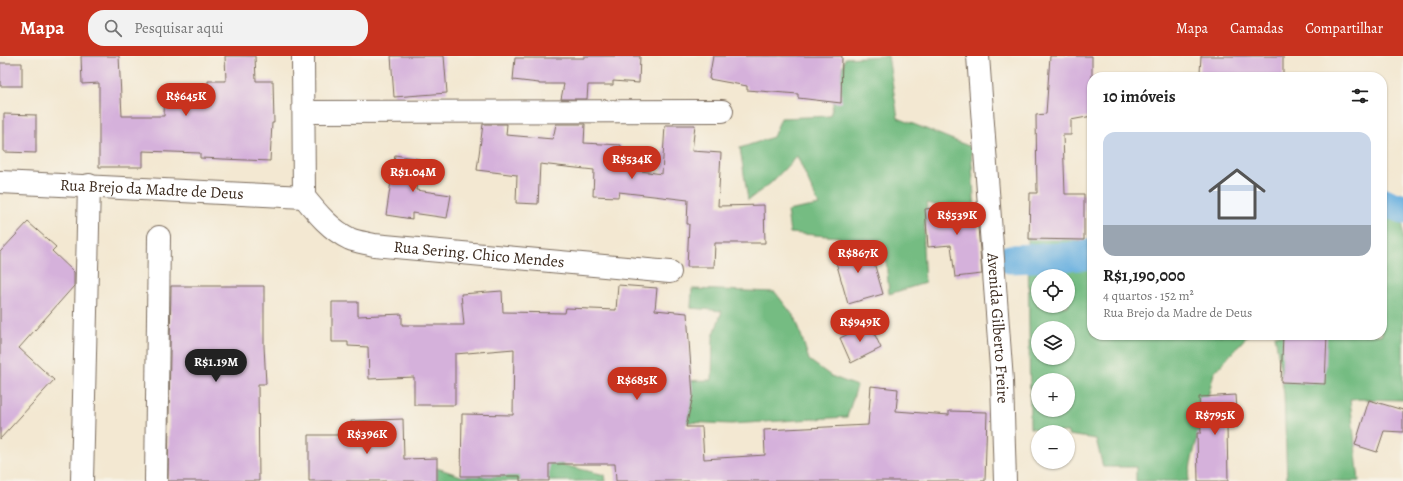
<!DOCTYPE html>
<html lang="pt">
<meta charset="utf-8">
<style>
:root{--surface:#fff;--page:#f2f2f2;--text:#222;--muted:#767676;--line:#e0e0e0;--accent:#c8321e}
body{margin:0;font-family:Alegreya,serif;background:var(--page);color:var(--text);height:100vh;display:flex;flex-direction:column;font-size:15px;white-space:nowrap}
*{box-sizing:border-box;margin:0}
p{font-size:13px;color:var(--muted)}
.icon{flex:none;width:22px;height:22px;fill:none;stroke:currentColor;stroke-width:2;stroke-linecap:round;stroke-linejoin:round}
.map{position:relative;flex:1;overflow:hidden}
.drawer{position:absolute;left:1087px;top:16px;width:300px;height:268px;display:flex;flex-direction:column;background:var(--surface);border-radius:16px;box-shadow:0 1px 3px #0004}
.drawer>*{flex:none}
.tools{position:absolute;left:1031px;top:213px;display:grid;gap:8px}
.tools a{display:grid;place-items:center;width:44px;height:44px;border-radius:50%;background:var(--surface);box-shadow:0 1px 3px #0004;font-size:20px}
.price{position:absolute;translate:-50% -34px;padding:0 9px;border-radius:14px;background:var(--accent);color:#fff;font-size:13px;line-height:26px;filter:drop-shadow(0 1px 2px #0008)}
.price::after{content:'';position:absolute;left:50%;top:24px;width:12px;height:9px;margin-left:-6px;background:inherit;clip-path:polygon(0 0,100% 0,50% 100%)}
.price.active{background:#222;color:#fff}
ul{padding:0;list-style:none}
li{display:grid;align-content:center;gap:8px;height:212px;padding:0 16px}
li+li{border-top:1px solid var(--line)}
li span{display:grid;place-items:center;height:124px;border-radius:12px;color:#555}
li>.icon{margin-inline-start:auto}
span .icon{width:72px;height:72px;fill:#fffc;stroke-width:1}
li b{font-size:17px}
h2{display:flex;justify-content:space-between;align-items:center;height:48px;padding:0 16px;font-size:17px}
header{display:flex;align-items:center;gap:24px;box-sizing:border-box;height:56px;padding:0 20px;background:var(--accent);color:#fff}
header strong{font-size:19px}
nav{display:flex;gap:22px;margin-inline-start:auto;font-size:14px}
.search{width:280px;height:36px;background:var(--page);display:flex;align-items:center;gap:10px;box-sizing:border-box;padding:0 14px;border-radius:16px;color:var(--muted);font-size:15px}
.map>svg:first-child{display:block}
.forest{fill:#75bc82;stroke:#587350;fill-rule:evenodd}
.lines{fill:none;stroke-linecap:round;stroke-linejoin:round}
.canal{stroke:#69b0e0;stroke-width:29}
.building{fill:#d5b1db}
.minor-casing{stroke:#7b6c5d;stroke-width:24}
.minor{stroke:#fff;stroke-width:22}
.labels{text-anchor:middle;dominant-baseline:central;stroke-width:3;stroke-linejoin:round;paint-order:stroke}
.street-label{font-size:16px;fill:#3b2a1e;stroke:#f7f3e8}
</style>
<header>
<strong>Mapa</strong>
<div class="search"><svg class="icon" aria-label="search" viewBox="0 0 24 24"><circle cx="10" cy="10" r="6"/><path d="M15 15l6 6"/></svg>Pesquisar aqui</div>
<nav><a>Mapa</a><a>Camadas</a><a>Compartilhar</a></nav>
</header>
<div class="map">
<svg width="1403" height="425" viewBox="0 0 1403 425">
<rect width="100%" height="100%" fill="#f7f3e8"/>
<filter id="ink" filterUnits="userSpaceOnUse"><feTurbulence type="fractalNoise" baseFrequency=".025" numOctaves="2"/><feDisplacementMap in="SourceGraphic" scale="8" xChannelSelector="R" yChannelSelector="G"/><feConvolveMatrix kernelMatrix="1 2 1 2 8 2 1 2 1" color-interpolation-filters="sRGB"/></filter>
<filter id="wash" filterUnits="userSpaceOnUse"><feTurbulence type="fractalNoise" baseFrequency=".012" numOctaves="4" result="noise"/><feDisplacementMap in="SourceGraphic" scale="16" xChannelSelector="R" yChannelSelector="G"/><feGaussianBlur stdDeviation="0.9" result="paint"/><feColorMatrix in="noise" values="0 0 0 0 0 0 0 0 0 0 0 0 0 0 0 0 0 1.4 0 .05"/><feComposite in="paint" operator="in"/></filter>
<g filter="url(#wash)">
<rect width="100%" height="100%" fill="#f3e8d2"/>
<path class="forest" d="M888,0L898,62L971,91L975,159L927,147L923,192L925,227L889,238L886,204L855,203L839,181L790,177L787,155L819,149L797,100L771,127L748,144L740,92L773,81L781,62L830,60L845,2Z
M1403,138V344L1350,343L1359,425H1287L1284,338L1275,279H1382V139Z
M1028,181L1092,185V279H1248L1214,317L1191,407L1188,425H1136V411H1103L1096,383L1068,379V376H1051L1030,372ZM1038,220H1068V250H1038ZM1038,272H1068V302H1038ZM1038,324H1068V354H1038Z
M692,233L775,236L796,263L809,304L831,320L857,330L847,361L731,368L684,366L676,325L712,324L713,281L722,255L691,252Z
M513,361L559,408L605,419L606,425H437V412L461,420H504Z"/>
<g class="lines">
<path class="canal" d="M1382,146L1403,153
M1010,203L1083,200L1092,197"/>
</g>
<g id="blocks">
<path class="building" d="M81,0H119L122,60H164L165,33L208,35V25H226L225,0H255L256,25H273L274,67H272L270,105L200,102V97L143,95V111H99V27L82,28Z
M391,0H444L447,37L394,41Z
M584,0H640L639,27L613,25V29H588L587,43H561L564,28H539V27L513,24L515,2H584Z
M713,0H842L841,47L798,42V38L747,34V30L709,23Z
M1050,0H1092V60L1071,64V79H1063L1065,138H1084V184L1029,183L1030,137H1037L1036,59L1046,58Z
M1201,0H1283V21H1253L1200,17Z
M0,7H22V30H0Z
M4,58L36,59V97L4,96Z
M483,68H507L506,79L553,83L556,68H585L584,87L621,89L620,112L662,118L665,69H695L692,95L721,97L718,150L764,149L765,187H715L714,211H687L689,168H687L688,144L619,136L618,141L593,140L594,114L540,108L538,148L516,147L517,119L477,114Z
M395,99L420,103L416,134L451,139L447,162L412,157V163L386,159Z
M976,148L982,218L955,221L951,189L928,191L925,153Z
M28,166L56,191L52,195L74,216V230L19,292L54,324L0,383V196Z
M869,189L883,238L848,248L834,199Z
M618,229L657,232L655,254L687,257L693,340L686,371H702L704,403L765,399L764,374L868,369L871,330L898,333L896,355L949,359V355L987,356L985,425H616L615,408H549V425H520V420H461L462,358L513,359L514,293L455,298V349H414V321L369,323L368,291L348,290V286H332V246H358V260L402,258V269H464L461,238L502,235L503,256L565,257L566,252L616,254Z
M171,230H264V290L266,328H258L259,425H168Z
M870,268L881,292L851,307L840,282Z
M1283,279H1327L1325,328L1281,326Z
M1236,339L1238,371H1227L1228,425H1198L1197,377H1201L1199,341Z
M1369,344L1403,354V376L1384,375L1377,396L1355,389Z
M403,363L404,403L437,402V425H309V379H351V365Z"/>
</g>
</g>
<g filter="url(#ink)">
<use href="#blocks" fill-opacity="0" stroke="#7b6c5d" stroke-width="1"/>
<g class="lines">
<defs>
<g id="minor">
<path d="M303,0L304,141"/>
<path id="s1" d="M978,0L1002,325L1005,425"/>
<path d="M304,56L722,55"/>
<path id="s2" d="M0,126L304,141"/>
<path id="s3" d="M304,141C317,157 331,174 350,183C357,186 367,187 374,189L670,216"/>
<path d="M82,425L89,129"/>
<path d="M156,425L159,181"/>
</g>
</defs>
<use href="#minor" class="minor-casing"/>
<use href="#minor" class="minor"/>
</g>
</g>
<g class="labels">
<g class="street-label">
<text stroke="none"><textPath href="#s2" startOffset="152">Rua Brejo da Madre de Deus</textPath></text>
<text stroke="none"><textPath href="#s3" startOffset="193">Rua Sering. Chico Mendes</textPath></text>
<text stroke="none"><textPath href="#s1" startOffset="273">Avenida Gilberto Freire</textPath></text>
</g>
</g>
</svg>
<div class="tools">
<a><svg class="icon" aria-label="locate" viewBox="0 0 24 24"><circle cx="12" cy="12" r="6"/><path d="M12 2v4M12 18v4M2 12h4M18 12h4"/></svg></a>
<a><svg class="icon" aria-label="layers" viewBox="0 0 24 24"><path d="M12 4l9 5-9 5-9-5zM3 14l9 5 9-5"/></svg></a>
<a>+</a>
<a>−</a>
</div>
<b class="price" style="left:186px;top:61px">R$645K</b>
<b class="price" style="left:632px;top:124px">R$534K</b>
<b class="price" style="left:413px;top:137px">R$1.04M</b>
<b class="price" style="left:957px;top:180px">R$539K</b>
<b class="price" style="left:858px;top:218px">R$867K</b>
<b class="price" style="left:860px;top:287px">R$949K</b>
<b class="price active" style="left:216px;top:327px">R$1.19M</b>
<b class="price" style="left:637px;top:345px">R$685K</b>
<b class="price" style="left:1215px;top:380px">R$795K</b>
<b class="price" style="left:367px;top:399px">R$396K</b>
<section class="drawer">
<h2>10 imóveis<svg class="icon" aria-label="filters" viewBox="0 0 24 24"><path d="M4 7h16M4 17h16"/><circle cx="9" cy="7" r="2"/><circle cx="15" cy="17" r="2"/></svg></h2>
<ul>
<li><span style="background:linear-gradient(#c9d6e8 75%,#9aa5b1 0)"><svg class="icon" aria-label="home" viewBox="0 0 24 24"><path d="M3 11l9-7 9 7M6 9v11h12V9"/></svg></span><div><b>R$1,190,000</b><p>4 quartos · 152 m²</p><p>Rua Brejo da Madre de Deus</p></div></li>
</ul>
</section>
</div>
